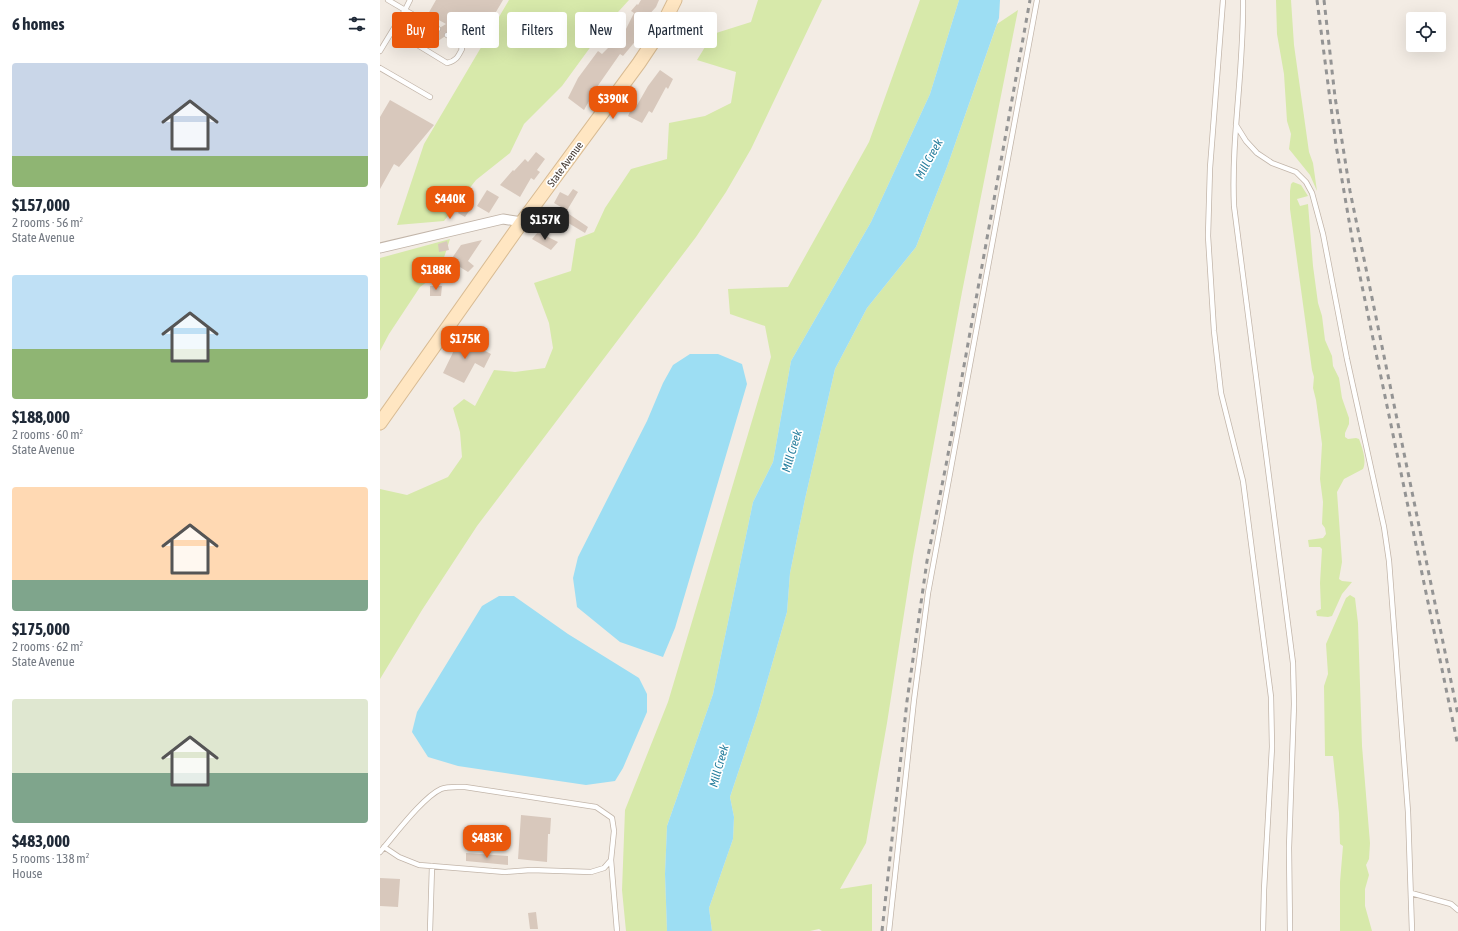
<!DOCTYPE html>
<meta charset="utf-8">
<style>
:root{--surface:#fff;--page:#f6f6f7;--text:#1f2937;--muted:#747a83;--accent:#ea580c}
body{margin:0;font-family:"Asap Condensed",sans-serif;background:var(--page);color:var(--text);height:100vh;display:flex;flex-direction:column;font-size:15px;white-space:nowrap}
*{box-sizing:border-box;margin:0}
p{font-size:13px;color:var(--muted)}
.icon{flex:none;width:22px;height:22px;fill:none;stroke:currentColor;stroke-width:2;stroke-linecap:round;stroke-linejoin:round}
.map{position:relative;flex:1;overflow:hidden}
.side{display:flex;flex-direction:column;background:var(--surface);width:380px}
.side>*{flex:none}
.top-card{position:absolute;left:12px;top:12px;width:380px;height:36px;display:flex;gap:8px}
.tools{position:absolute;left:1026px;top:12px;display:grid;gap:8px}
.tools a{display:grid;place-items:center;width:40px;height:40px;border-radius:4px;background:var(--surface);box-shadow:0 4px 16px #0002;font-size:20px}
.price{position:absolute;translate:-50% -34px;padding:0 9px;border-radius:8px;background:var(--accent);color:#fff;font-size:13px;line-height:26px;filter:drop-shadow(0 1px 2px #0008)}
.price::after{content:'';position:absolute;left:50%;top:24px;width:12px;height:9px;margin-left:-6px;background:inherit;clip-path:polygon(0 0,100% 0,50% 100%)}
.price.active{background:#222;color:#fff}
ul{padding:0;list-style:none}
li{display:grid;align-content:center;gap:8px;height:212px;padding:0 12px}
li span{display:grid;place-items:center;height:124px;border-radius:4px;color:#555}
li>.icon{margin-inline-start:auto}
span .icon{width:72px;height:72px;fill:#fffc;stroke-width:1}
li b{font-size:17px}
h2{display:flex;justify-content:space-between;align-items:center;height:48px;padding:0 12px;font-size:17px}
.pill{padding:0 14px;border-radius:4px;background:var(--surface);box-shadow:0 4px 16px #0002;font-size:14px;line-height:36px}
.pill.active{background:var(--accent);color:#fff}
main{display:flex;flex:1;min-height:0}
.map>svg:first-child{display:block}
.green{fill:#d7e9aa}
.water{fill:#9ddef3}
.building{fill:#d8c8bc}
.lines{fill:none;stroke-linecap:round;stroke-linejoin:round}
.service-casing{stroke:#c2b5a9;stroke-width:6}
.minor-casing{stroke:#c2b5a9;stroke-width:11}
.secondary-casing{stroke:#d8bb93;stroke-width:15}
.service{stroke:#fff;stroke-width:4.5}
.minor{stroke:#fff;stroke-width:9}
.secondary{stroke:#ffe6c2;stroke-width:13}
.rail{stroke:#949494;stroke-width:3;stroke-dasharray:5 5;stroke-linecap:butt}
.labels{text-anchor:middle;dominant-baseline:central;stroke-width:3.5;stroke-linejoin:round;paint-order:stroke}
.street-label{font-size:11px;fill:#453b34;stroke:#fff}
.water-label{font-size:12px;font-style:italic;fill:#257d9c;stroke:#fff}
</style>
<main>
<section class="side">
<h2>6 homes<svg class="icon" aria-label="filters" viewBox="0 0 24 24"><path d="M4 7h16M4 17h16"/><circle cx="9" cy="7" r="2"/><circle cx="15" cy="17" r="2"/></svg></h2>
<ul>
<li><span style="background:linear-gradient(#c9d6e8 75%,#8fb573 0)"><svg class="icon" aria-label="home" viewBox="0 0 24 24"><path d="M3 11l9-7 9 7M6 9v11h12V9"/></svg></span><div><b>$157,000</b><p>2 rooms · 56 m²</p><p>State Avenue</p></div></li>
<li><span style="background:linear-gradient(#bfe0f5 60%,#8fb573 0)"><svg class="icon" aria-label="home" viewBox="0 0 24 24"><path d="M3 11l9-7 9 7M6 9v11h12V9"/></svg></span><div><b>$188,000</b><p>2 rooms · 60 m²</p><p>State Avenue</p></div></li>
<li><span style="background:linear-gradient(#ffd9b3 75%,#7fa58c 0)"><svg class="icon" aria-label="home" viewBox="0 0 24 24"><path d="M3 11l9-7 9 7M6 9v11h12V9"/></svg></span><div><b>$175,000</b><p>2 rooms · 62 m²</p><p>State Avenue</p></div></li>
<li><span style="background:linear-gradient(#dfe7d0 60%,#7fa58c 0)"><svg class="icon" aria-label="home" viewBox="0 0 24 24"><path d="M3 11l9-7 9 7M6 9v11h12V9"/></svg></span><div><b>$483,000</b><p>5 rooms · 138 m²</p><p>House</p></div></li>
</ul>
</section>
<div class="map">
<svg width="1078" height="931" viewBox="0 0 1078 931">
<rect width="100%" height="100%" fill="#f3ece4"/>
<path class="green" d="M129,0H249L228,23L182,86L144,124L130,153L96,180L64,221L17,225L44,144Z
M378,0H442L371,149L346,192L316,237L97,526L42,610L0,679V489L27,495L68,477L82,457L80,432L73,408L84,399L95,406L114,370L135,372L165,368L173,348L169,323L154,283L191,271L196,239L214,232L225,208L251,169L287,159L289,123L325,116L351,103L356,72L317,60L333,34L371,22Z
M540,0H579L550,94L491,222L411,361L393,462L373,502L333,694L287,826L285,874L287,931H246L242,890L245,810L288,702L391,357L385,326L350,314L348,289L408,287L489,142Z
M896,0H911L914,45L929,152L933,163L937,191L930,175L909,149L911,134L907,121L904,74L897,34Z
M638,10L582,292L533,556L507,723L486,843L460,889L492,884V931H442L439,929L430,931H332L329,908L353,839L354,817L350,797L378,713L407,612L410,573L425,499L455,369L487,308L536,247L567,167L617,24Z
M913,182L921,185L928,196L917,199L920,206L928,204L933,266L938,303L942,316L945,340L952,356L953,366L959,378L962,398L969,418V424L965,433V437L968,439L976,438L979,439C982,447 987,460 983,469L964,479L957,492L962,562L959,579L962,581L972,582L962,594L952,616L948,617L937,616L936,611L941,609L940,583L942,549L940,547H929L928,540L943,538L946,534L945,528L942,524L943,502L940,479L942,444L936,400L933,388L934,377L932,370L910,209V191L911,184Z
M70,239L59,273L40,287L9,334L0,351V258Z
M970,595L975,598L978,623L982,746L990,843L989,859L986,865L989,875L985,889V906L992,931H960V882L963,846L960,844L959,813L953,756H945L944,686L948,674L946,644L966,598Z"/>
<path class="water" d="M579,0H620L619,18L567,167L536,247L487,308L455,369L425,499L410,573L407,612L378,713L350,797L354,817L353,839L329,908L332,931H287L285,874L287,826L333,694L373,502L393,462L411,361L491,222L550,94Z
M310,354H338L362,364L367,384L295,628L283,657L240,642L197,607L193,578L198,557L267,421L283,383L293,365Z
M119,596H134L188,634L259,678L267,694V712L243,768L235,781L206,785L78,766L48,757L32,732L37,712L102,606Z"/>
<path class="building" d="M56,0H123L96,46L72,32H65L64,37L58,41L48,35L54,31L60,32L61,27L66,24L48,14Z
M261,0H279L276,7L267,17L257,37L258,38L243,56L240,54L217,87L204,110L188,98L198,78L218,51L222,54L245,31L254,13L251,11L257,4L258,5Z
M280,70L293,79L288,89L286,87L272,113L269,111L262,123L248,116L253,105L256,107L268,86Z
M10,100L54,125L19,167L14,164L0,189V117Z
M156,152L165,159L157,170L160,172L154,180L151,178L140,197L120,185L133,170L134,171L145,159L148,162Z
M193,189L198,192L186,212L208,227L205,233L175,215L181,207L174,203L180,192L188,196Z
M107,190L119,197L109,213L97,206Z
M86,202L93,205L85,217L78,213Z
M158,232L178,242L171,250L152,239Z
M102,240L88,261L94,266L88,272L70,261L81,245Z
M67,241L69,250L59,252L58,244Z
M50,286H62L61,296H50Z
M80,338L111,354L104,368L95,363L84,383L63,373Z
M141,815L171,818L170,834H168L167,862L138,859Z
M86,853L128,856V865L86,861Z
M0,878L20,879L18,907L0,906Z
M156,912L158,929H150L148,913Z"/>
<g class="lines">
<defs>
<path id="service" d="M8,0L25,10L30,0
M843,0L830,168L828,236L834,331L841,393L863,481L891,697L892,747L884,890L883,931
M863,0C864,69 851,137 854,206L913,663L914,704L909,848L910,931
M13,30L67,63C76,61 78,57 82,49L79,42L67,35
M0,51L25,10L58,29
M0,68L50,97
M856,125L866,141L877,153L892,163L916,172L926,182L932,193L943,234L967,359L1004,527L1009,561L1028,812L1032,931
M0,852C14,836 43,797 61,789C68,786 78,787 85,787L216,807L232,818L234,831L231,860L224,868L211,872L151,870L125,872L39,865L19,857L4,847
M231,860L237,931
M1031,893L1071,904L1078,910
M50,931L52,866
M509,931L534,700L548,593L657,0"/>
<path id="minor" d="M0,248L123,219L142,222"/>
<path id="secondary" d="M0,423L142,222L259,63L277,36L295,0"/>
</defs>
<use href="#service" class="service-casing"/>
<use href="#minor" class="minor-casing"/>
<use href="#secondary" class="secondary-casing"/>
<use href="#service" class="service"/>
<use href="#minor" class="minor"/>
<use href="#secondary" class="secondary"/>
<path class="rail" d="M937,0L956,145L972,238L1078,746
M944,0L955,97L970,191L1078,715
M502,931L527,701L547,561L567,460L650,0"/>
</g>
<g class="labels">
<g class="street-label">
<text transform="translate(185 164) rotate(-54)">State Avenue</text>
</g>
<g class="water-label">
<text transform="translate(549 159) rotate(-61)">Mill Creek</text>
<text transform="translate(412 451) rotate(-73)">Mill Creek</text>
<text transform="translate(339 766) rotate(-74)">Mill Creek</text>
</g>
</g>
</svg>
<div class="tools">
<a><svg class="icon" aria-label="locate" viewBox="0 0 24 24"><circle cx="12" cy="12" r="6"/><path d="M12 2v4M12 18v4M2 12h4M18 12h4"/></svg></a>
</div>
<b class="price" style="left:233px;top:120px">$390K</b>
<b class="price" style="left:70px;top:220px">$440K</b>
<b class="price active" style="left:165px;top:241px">$157K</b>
<b class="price" style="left:56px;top:291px">$188K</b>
<b class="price" style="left:85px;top:360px">$175K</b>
<b class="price" style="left:107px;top:859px">$483K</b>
<div class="top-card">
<a class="pill active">Buy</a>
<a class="pill">Rent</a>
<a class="pill">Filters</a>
<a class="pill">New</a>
<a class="pill">Apartment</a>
</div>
</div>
</main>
